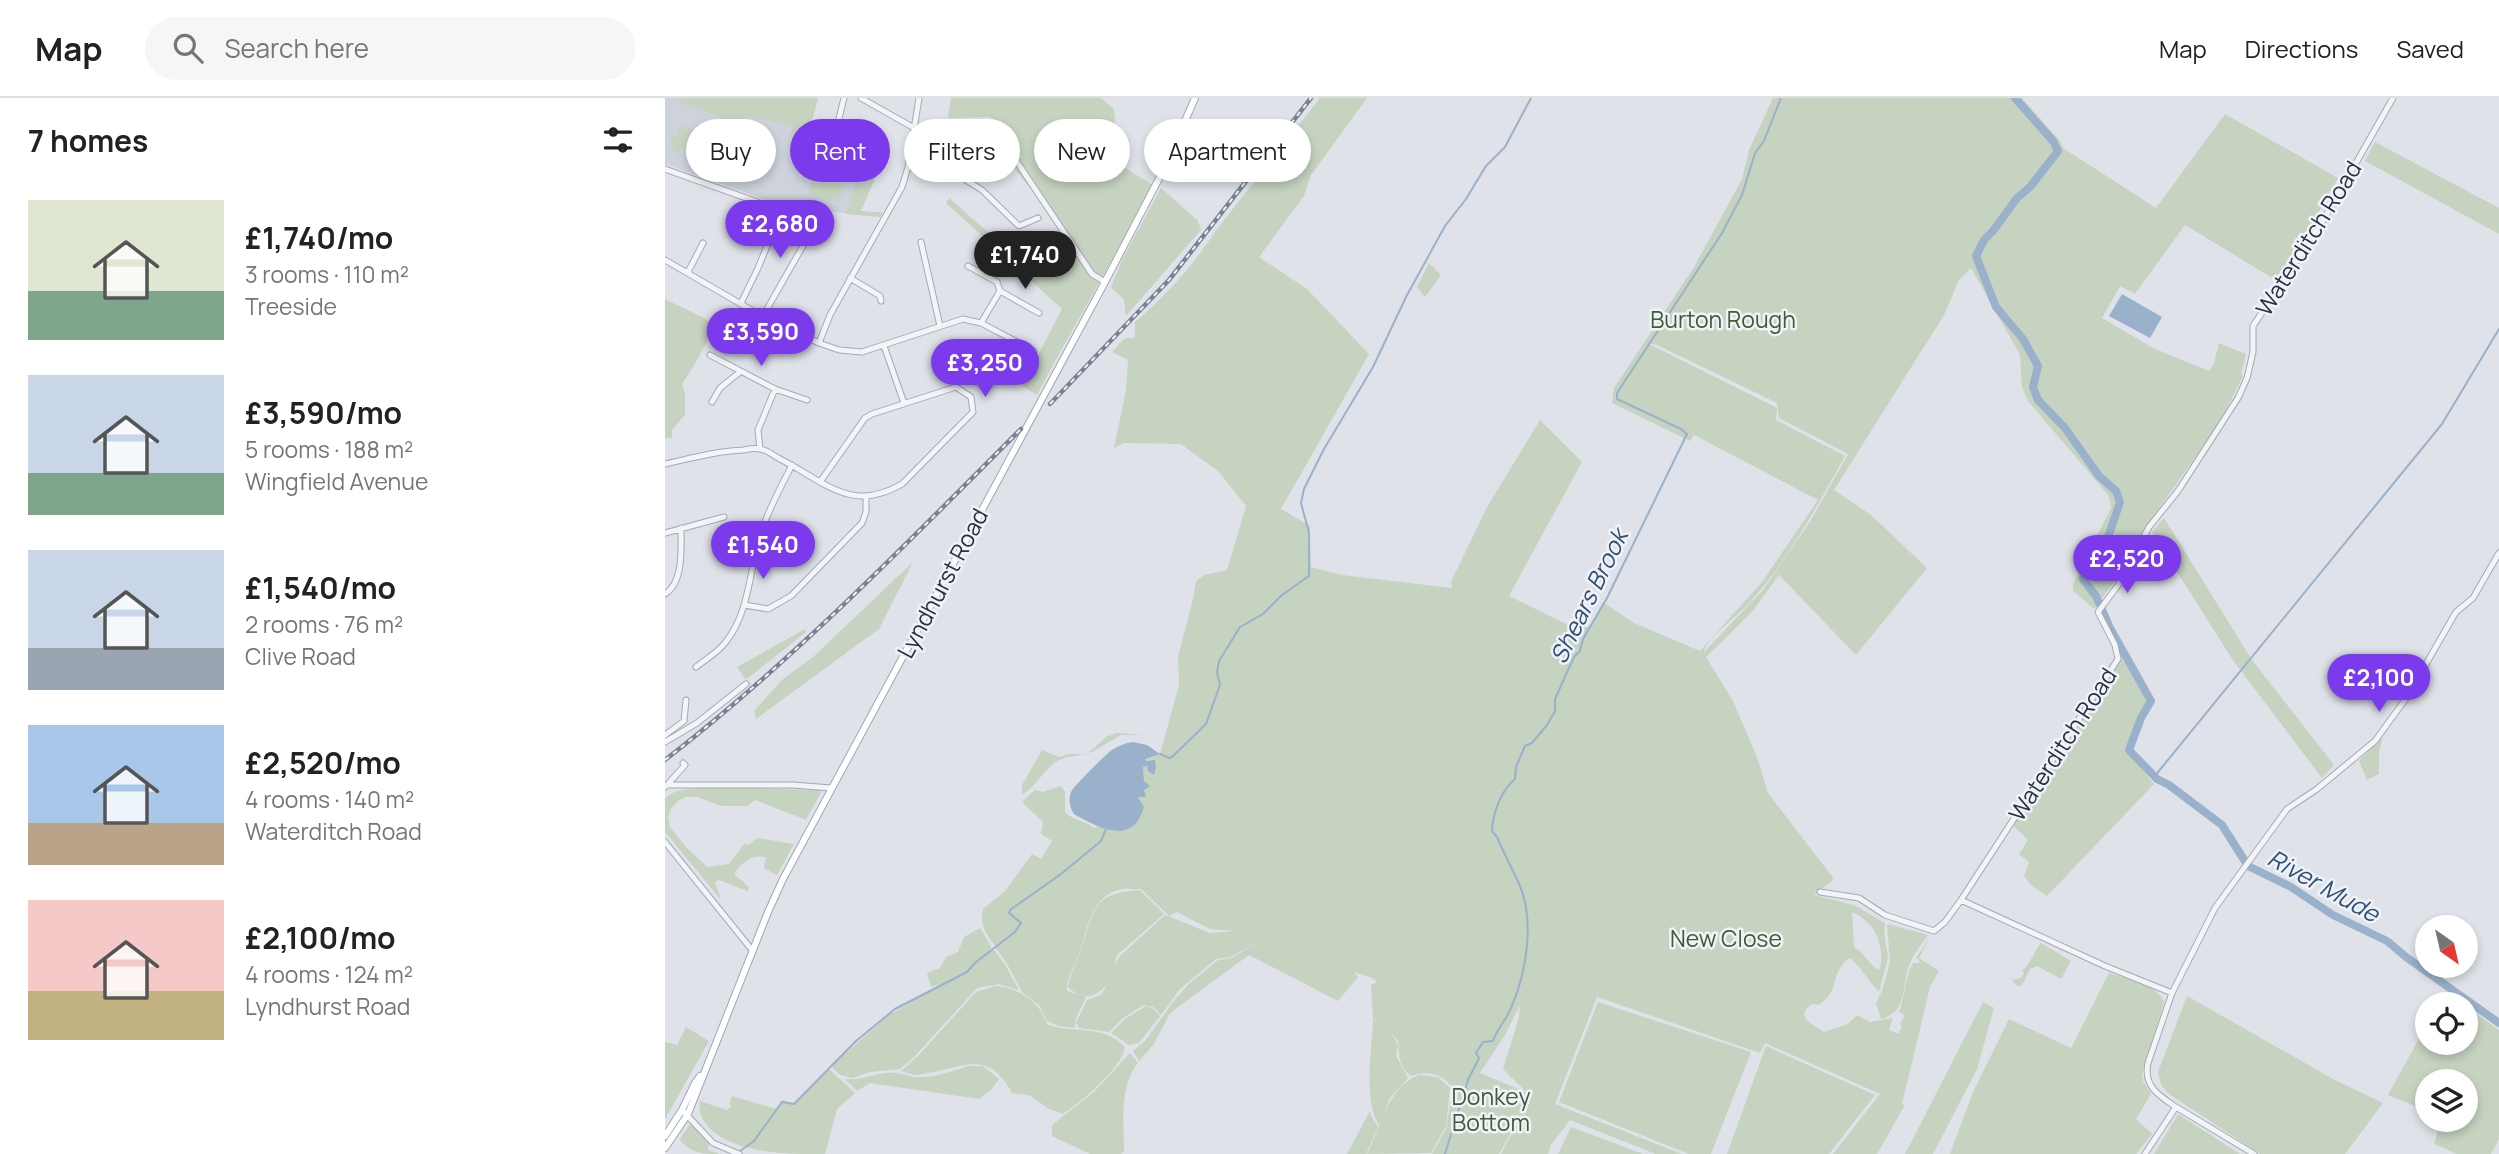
<!DOCTYPE html>
<meta charset="utf-8">
<style>
:root{--surface:#fff;--page:#f6f6f6;--text:#222;--muted:#767676;--line:#e0e0e0;--accent:#7c3aed}
body{margin:0;font-family:Manrope,sans-serif;background:var(--page);color:var(--text);height:100vh;display:flex;flex-direction:column;font-size:26px;white-space:nowrap}
*{box-sizing:border-box;margin:0}
p{font-size:23px;color:var(--muted)}
.icon{flex:none;width:38px;height:38px;fill:none;stroke:currentColor;stroke-width:2;stroke-linecap:round;stroke-linejoin:round}
.map{position:relative;flex:1;overflow:hidden}
.panel{display:flex;flex-direction:column;background:var(--surface);width:665px}
.panel>*{flex:none}
.hud{position:absolute;left:21px;top:21px;width:665px;height:63px;display:flex;gap:14px}
.needle{width:46px;rotate:146deg}
.controls{position:absolute;left:1750px;top:817px;display:grid;gap:14px}
.controls a{display:grid;place-items:center;width:63px;height:63px;border-radius:50%;background:var(--surface);box-shadow:0 4px 10px #0003;font-size:35px}
.price{position:absolute;translate:-50% -60px;padding:0 16px;border-radius:24px;background:var(--accent);color:#fff;font-size:23px;line-height:46px;filter:drop-shadow(0 2px 4px #0008)}
.price::after{content:'';position:absolute;left:50%;top:42px;width:21px;height:16px;margin-left:-10px;background:inherit;clip-path:polygon(0 0,100% 0,50% 100%)}
.price.current{background:#222;color:#fff}
ul{padding:0;list-style:none}
li{display:flex;align-items:center;gap:21px;height:175px;padding:0 28px}
li span{display:grid;place-items:center;flex:none;width:196px;height:140px;border-radius:0px;color:#555}
li>.icon{margin-inline-start:auto}
span .icon{width:84px;height:84px;fill:#fffc;stroke-width:1}
li b{font-size:30px}
h2{display:flex;justify-content:space-between;align-items:center;height:84px;padding:0 28px;font-size:30px}
.chip{padding:0 24px;border-radius:32px;background:var(--surface);box-shadow:0 4px 10px #0003;font-size:24px;line-height:63px}
.chip.current{background:var(--accent);color:#fff}
header{display:flex;align-items:center;gap:42px;box-sizing:border-box;height:98px;padding:0 35px;background:var(--surface);border-bottom:2px solid var(--line)}
header strong{font-size:33px}
nav{display:flex;gap:38px;margin-inline-start:auto;font-size:24px}
.search{width:490px;height:63px;background:var(--page);display:flex;align-items:center;gap:18px;box-sizing:border-box;padding:0 24px;border-radius:38px;color:var(--muted);font-size:26px}
main{display:flex;flex:1;min-height:0}
.map>svg:first-child{display:block}
.built{fill:#cdd2db}
.green{fill:#c5d3c0;fill-rule:evenodd}
.water{fill:#99b1ca}
.lines{fill:none;stroke-linecap:round;stroke-linejoin:round}
.stream{stroke:#99b1ca;stroke-width:2}
.river{stroke:#99b1ca;stroke-width:8}
.minor-casing{stroke:#a4aab3;stroke-width:7}
.major-casing{stroke:#9ea7b5;stroke-width:8}
.minor{stroke:#f2f4f7;stroke-width:5}
.major{stroke:#fff;stroke-width:6}
.rail-casing{stroke:#788293;stroke-width:4.5}
.rail{stroke:#eff2f6;stroke-width:2;stroke-dasharray:5;stroke-linecap:butt}
.labels{text-anchor:middle;dominant-baseline:central;stroke-width:5;stroke-linejoin:round;paint-order:stroke}
.street-label{font-size:23px;fill:#283141;stroke:#eff2f6}
.park-label{font-size:23px;fill:#3c5d35;stroke:#eff2f6}
.water-label{font-size:24px;font-style:italic;fill:#315075;stroke:#eff2f6}
</style>
<header>
<strong>Map</strong>
<div class="search"><svg class="icon" aria-label="search" viewBox="0 0 24 24"><circle cx="10" cy="10" r="6"/><path d="M15 15l6 6"/></svg>Search here</div>
<nav><a>Map</a><a>Directions</a><a>Saved</a></nav>
</header>
<main>
<section class="panel">
<h2>7 homes<svg class="icon" aria-label="filters" viewBox="0 0 24 24"><path d="M4 7h16M4 17h16"/><circle cx="9" cy="7" r="2"/><circle cx="15" cy="17" r="2"/></svg></h2>
<ul>
<li><span style="background:linear-gradient(#dfe7d0 65%,#7fa58c 0)"><svg class="icon" aria-label="home" viewBox="0 0 24 24"><path d="M3 11l9-7 9 7M6 9v11h12V9"/></svg></span><div><b>£1,740/mo</b><p>3 rooms · 110 m²</p><p>Treeside</p></div></li>
<li><span style="background:linear-gradient(#c9d6e8 70%,#7fa58c 0)"><svg class="icon" aria-label="home" viewBox="0 0 24 24"><path d="M3 11l9-7 9 7M6 9v11h12V9"/></svg></span><div><b>£3,590/mo</b><p>5 rooms · 188 m²</p><p>Wingfield Avenue</p></div></li>
<li><span style="background:linear-gradient(#c9d6e8 70%,#9aa5b1 0)"><svg class="icon" aria-label="home" viewBox="0 0 24 24"><path d="M3 11l9-7 9 7M6 9v11h12V9"/></svg></span><div><b>£1,540/mo</b><p>2 rooms · 76 m²</p><p>Clive Road</p></div></li>
<li><span style="background:linear-gradient(#a9c7e8 70%,#b9a48a 0)"><svg class="icon" aria-label="home" viewBox="0 0 24 24"><path d="M3 11l9-7 9 7M6 9v11h12V9"/></svg></span><div><b>£2,520/mo</b><p>4 rooms · 140 m²</p><p>Waterditch Road</p></div></li>
<li><span style="background:linear-gradient(#f6c9c9 65%,#c2b280 0)"><svg class="icon" aria-label="home" viewBox="0 0 24 24"><path d="M3 11l9-7 9 7M6 9v11h12V9"/></svg></span><div><b>£2,100/mo</b><p>4 rooms · 124 m²</p><p>Lyndhurst Road</p></div></li>
</ul>
</section>
<div class="map">
<svg width="1834" height="1056" viewBox="0 0 1834 1056">
<rect width="100%" height="100%" fill="#dfe3e9"/>
<path class="built" d="M0,0H153L139,51L197,49L221,54L196,113L218,115L215,119L121,109L0,66Z"/>
<path class="green" d="M12,0H153L142,42L126,37L128,28L80,17L72,24L18,6Z
M286,0H436L449,11L452,65L488,87C451,158 409,226 372,297L357,288L397,211L281,105L284,100L317,129L352,156L403,138C382,98 332,70 328,21L325,19L283,20Z
M655,0H702L646,77L639,98L594,159L642,191L704,256L616,411L645,428L646,469L677,477L787,490L786,484L822,409L875,322L917,364L844,498L899,525L922,529L926,526L938,504L969,525L1035,553L1097,484L1153,402L1029,337L1025,343L947,305L949,290L1029,169L1077,81L1084,52L1108,0H1357L1395,43L1398,50L1491,110L1560,16L1673,80L1614,184L1520,127L1470,196L1455,188L1437,220L1488,250L1544,273L1549,265L1554,245L1581,256L1576,276L1578,278L1556,322L1484,425L1450,483L1429,511L1408,493V486L1446,410L1444,398L1363,303L1357,289L1355,257L1306,170L1294,182L1279,217L1169,392L1206,417L1262,470L1191,557L1114,477L1086,515L1041,559L1068,603L1092,659L1103,695L1169,781L1149,797L1189,807L1220,825L1219,836L1223,859L1214,894C1206,886 1192,864 1185,860C1164,873 1176,895 1153,907L1147,906C1128,920 1149,926 1159,934L1183,926L1192,917L1205,924L1228,920L1224,932L1234,936L1237,928L1235,926L1240,917L1234,914C1240,898 1240,879 1248,865H1253L1255,863L1251,860L1266,838L1254,860L1274,873L1265,889L1237,1006L1240,1007L1212,1056H1168L1215,996L1100,945L1095,955L932,899L890,1006L1017,1056H991L905,1022L886,1047L883,1056H836L866,999L834,1056H781L794,1014L780,1056H767L781,1031L788,990C778,976 762,972 746,978C732,966 735,959 733,943L726,935L733,947L731,958L743,980L725,1000L714,1027C698,1003 707,952 708,922H712L708,921L706,887L712,884L707,880L689,874L693,879L673,903L584,857L505,915L489,946L474,963L468,953L480,943L511,900L525,885L553,862L567,860L597,841L566,859L551,861L515,891L496,917L488,909L479,907L458,920L444,934L414,930L411,925L422,902L436,897L443,885C432,900 417,903 403,889C405,876 412,864 416,852C430,812 426,795 475,792L499,816L452,857L449,869L454,859L500,817L545,835L570,833L545,831L512,814L504,818L476,791C469,791 460,790 453,792C424,801 423,832 414,856C410,868 401,880 402,893L421,899L411,920L410,930L394,928L382,923L374,907L358,895L341,864L330,849L337,844L330,848C321,835 314,827 318,811L340,793L367,756L376,761L387,743L376,736L378,724L357,704L370,692L378,694L396,688L400,694V714C409,724 421,722 429,730L434,728C455,739 473,733 479,709L473,699H480C476,691 480,679 478,669L488,661L481,663L480,661L495,656L514,587L513,559L528,501L531,483L539,477L562,472L581,408L554,374L516,346L459,345L449,350L461,292L463,262L447,254L460,240H470V224C501,198 530,165 552,131ZM984,246L992,247L1112,305L1114,320L1183,356L1146,422L1098,492L1039,554C1041,540 1074,517 1085,504C1124,461 1152,408 1180,358L1111,322L1112,310ZM1187,814C1206,823 1214,835 1216,855C1216,862 1217,866 1214,872C1204,868 1200,854 1189,849ZM855,907L854,919L838,971L861,994L815,975L840,937Z
M15,27L30,32L28,38L52,44L47,57L16,49L14,54L6,52L8,49L4,44L11,38Z
M1710,44L1834,110V136L1700,63Z
M197,49L221,54L196,113L218,115L215,119L181,116L194,72L184,70L174,104L143,96L152,61L138,59L139,51Z
M496,90L533,123L536,132L461,218L459,202L446,189L457,162Z
M764,165L776,177L760,199L752,189Z
M0,201L41,221L48,229C40,250 29,268 17,286L20,295V317L7,332V340H0Z
M1499,420L1587,562L1669,667L1657,680L1567,561L1487,434Z
M248,464L214,531L91,621L89,613L118,581L148,559Z
M140,531L141,534L83,580L80,581L72,569Z
M1458,559L1482,604L1470,625L1461,651L1489,686L1382,798L1366,787L1359,778L1364,764L1354,756L1363,742L1347,727Z
M451,635L480,637H456L427,654C416,658 404,657 394,662C379,670 372,688 357,697V687L377,652L394,659L403,656H422L441,639Z
M1718,638L1714,654V676L1702,682L1694,663Z
M38,689L157,692L141,722L90,702L82,708H56L32,699H21L13,703L6,711L3,720L5,729L20,748L42,769L64,766L80,745L83,747L92,740L129,746L112,777L99,770L101,760C89,754 74,766 69,776L84,789L83,793L54,782L50,784L56,802L0,734V700L11,693Z
M1222,826L1263,837C1256,847 1246,859 1243,871C1237,891 1241,915 1216,921L1211,905L1217,893L1225,864Z
M315,830L327,850L306,869L328,851L339,865L354,892L334,886L312,890L250,958L235,971L205,974L188,980L175,977L166,968L224,917L277,886L266,889L262,875L275,870L281,859L293,854L299,839Z
M1376,845L1406,863L1396,881L1372,868L1365,871L1357,887L1352,888L1346,880L1350,882L1357,879L1359,875L1357,873C1365,866 1369,854 1376,845Z
M1444,875C1461,881 1494,886 1499,905L1477,976L1478,983L1486,996L1471,1021L1487,1036L1471,1056H1285L1308,994L1344,921L1406,950Z
M330,888C345,888 366,898 375,912C378,917 380,922 383,927C408,935 439,927 459,948C463,965 413,1007 398,1016L384,1011L364,997L347,995C324,952 301,968 263,975C261,975 253,977 252,977C247,977 241,974 236,973L252,959L311,894Z
M1781,893L1799,906H1773Z
M1522,898L1668,981L1718,1005L1680,1056H1595L1504,996L1496,987L1493,974Z
M933,904L1086,954L1046,1056H1024L894,1004Z
M1318,904L1329,910L1312,971L1268,1056H1240Z
M481,908L487,910L495,918L474,945L464,947L446,935L460,921Z
M1801,908L1834,932V1041L1826,1056H1792L1769,1046L1776,1022H1801V984H1762V1013L1723,997L1762,926V945H1801Z
M21,929L44,943L0,1021V944L12,947Z
M1101,948L1210,997L1164,1056H1062Z
M465,955L473,965C454,988 459,1026 459,1054L456,1056H425L387,1038V1027L429,994Z
M303,968H318L334,981L326,992L314,1001L205,985L192,993L180,981C195,983 207,976 222,975C233,974 240,977 249,979C264,981 289,973 303,968Z
M164,971L190,995L172,1011L160,1056C121,1056 75,1056 46,1032C38,1022 33,1016 35,1003L62,1012L67,1008L64,1006L67,998L111,1011L117,1002L128,1006Z
M754,977L773,979L785,990L781,1028L766,1055L702,1056C716,1029 722,989 754,977Z
M705,1013L706,1018L713,1029L701,1056H682Z
M1513,1016L1575,1056H1489Z
M26,1025L44,1045L43,1052L56,1056C37,1056 29,1056 15,1043L16,1039Z
M906,1029L978,1056H893Z"/>
<path class="water" d="M1457,196L1497,219L1485,240L1444,218Z
M468,644L482,647L495,656L480,661L481,663L490,662L491,669L489,677L483,673L482,668L478,669L479,683L485,688L479,692L481,699H473L479,709C468,749 434,730 409,716C405,710 403,702 406,694C409,688 440,657 447,652C453,648 460,645 468,644Z"/>
<g class="lines">
<path class="stream" d="M495,656L504,660L507,659L541,626L555,587L552,574L554,563L575,529L598,516L617,497L644,478V435L636,405L639,391L659,351L708,269L741,199L780,128L801,101L821,68L840,49L866,0
M1489,679L1777,326L1834,231
M75,1053L89,1043L117,1004L129,1006L131,1004L191,943L230,911L302,874L311,864L350,834L356,825L344,815L345,812L396,776L436,743L441,731
M780,1056L803,982L814,960L811,955L818,944L828,943C832,931 841,922 846,910C861,875 870,825 855,788C848,772 839,756 832,739L827,733C828,714 836,693 850,681L851,669L860,648L867,645L882,627L890,613V601L909,559L915,553L918,541L942,500L1022,336L1016,331L952,301V295L1057,135L1077,97L1090,55L1099,43L1116,0"/>
<path class="river" d="M1350,0L1388,43L1393,53L1365,89L1352,100L1328,133L1319,142L1311,158L1331,209L1358,241L1373,268L1368,289L1373,302L1400,330L1434,378L1451,393L1455,404L1439,451L1418,481L1431,498L1445,530L1486,603L1476,620L1464,652L1492,681L1504,687L1557,727L1583,768L1626,789L1668,817L1722,843L1741,859L1834,925"/>
<defs>
<path id="minor" d="M196,0L249,30
M172,29L179,0
M338,43L427,176L440,184
M243,69L293,77L317,92L354,128L373,120
M0,71L151,125L98,218
M256,144L275,228
M0,162L95,217L154,245L174,252L197,254L298,221L316,225L369,253
M303,168L332,184L335,193L316,225
M23,174L38,145
M185,180L215,198L216,203
M335,193L374,215
M76,205L93,170L117,112
M154,245L165,217L237,89L243,69L254,0
M219,248L239,305
M45,257L110,291L142,302
M47,304L55,290L75,274
M95,351L93,332L110,291
M0,366C27,360 52,353 79,352C84,351 91,350 95,351C102,352 109,358 115,361C159,383 186,416 237,386L308,314L306,299L291,289L207,316L200,320L155,384
M0,435L59,419
M0,496C19,484 16,450 16,430
M79,507L103,511L126,498L197,425L201,414V399
M31,569C40,562 53,554 60,545C86,513 84,469 97,431C105,409 116,388 127,367
M0,637L19,623L21,602
M0,644L32,625L81,586
M2,687L20,667L18,665
M0,689L2,687H128L166,690
M0,744L87,852
M1155,794L1194,800L1220,817L1269,833L1280,824L1296,802
M1507,895L1440,868L1296,802L1453,561L1450,547L1433,514L1454,486L1484,429L1513,393L1573,300L1582,280L1588,254V228L1659,121L1728,0
M1511,1009L1589,1056
M17,1012L48,1045L74,1056
M1480,1056L1511,1009C1494,998 1478,988 1483,965L1507,895L1550,810L1622,711L1652,691L1710,643L1742,599L1791,514L1808,500L1834,455"/>
<path id="major" d="M0,1038L17,1012L30,985L35,978
M0,1050L23,1016L103,814L118,781L440,184L499,71L530,0"/>
</defs>
<use href="#minor" class="minor-casing"/>
<use href="#major" class="major-casing"/>
<use href="#minor" class="minor"/>
<use href="#major" class="major"/>
<defs>
<path id="rail" d="M385,306L504,182L646,0
M0,662C129,562 241,446 356,331"/>
</defs>
<use href="#rail" class="rail-casing"/>
<use href="#rail" class="rail"/>
</g>
<g class="labels">
<g class="street-label">
<text transform="translate(1643 140) rotate(-58)">Waterditch Road</text>
<text transform="translate(277 485) rotate(-62)">Lyndhurst Road</text>
<text transform="translate(1397 646) rotate(-57)">Waterditch Road</text>
</g>
<g class="park-label">
<text x="1058" y="221">Burton Rough</text>
<text x="1061" y="840">New Close</text>
<text x="826" y="998">Donkey<tspan x="826" dy="26">Bottom</tspan></text>
</g>
<g class="water-label">
<text transform="translate(923 498) rotate(-64)">Shears Brook</text>
<text transform="translate(1659 787) rotate(29)">River Mude</text>
</g>
</g>
</svg>
<div class="controls">
<a><svg class="needle" viewBox="-14 -14 28 28"><path d="M0-13l5 13h-10z" fill="#e53935"/><path d="M0 13l5-13h-10z" fill="#767676"/></svg></a>
<a><svg class="icon" aria-label="locate" viewBox="0 0 24 24"><circle cx="12" cy="12" r="6"/><path d="M12 2v4M12 18v4M2 12h4M18 12h4"/></svg></a>
<a><svg class="icon" aria-label="layers" viewBox="0 0 24 24"><path d="M12 4l9 5-9 5-9-5zM3 14l9 5 9-5"/></svg></a>
</div>
<b class="price" style="left:115px;top:162px">£2,680</b>
<b class="price current" style="left:360px;top:193px">£1,740</b>
<b class="price" style="left:96px;top:270px">£3,590</b>
<b class="price" style="left:320px;top:301px">£3,250</b>
<b class="price" style="left:98px;top:483px">£1,540</b>
<b class="price" style="left:1462px;top:497px">£2,520</b>
<b class="price" style="left:1714px;top:616px">£2,100</b>
<div class="hud">
<a class="chip">Buy</a>
<a class="chip current">Rent</a>
<a class="chip">Filters</a>
<a class="chip">New</a>
<a class="chip">Apartment</a>
</div>
</div>
</main>
